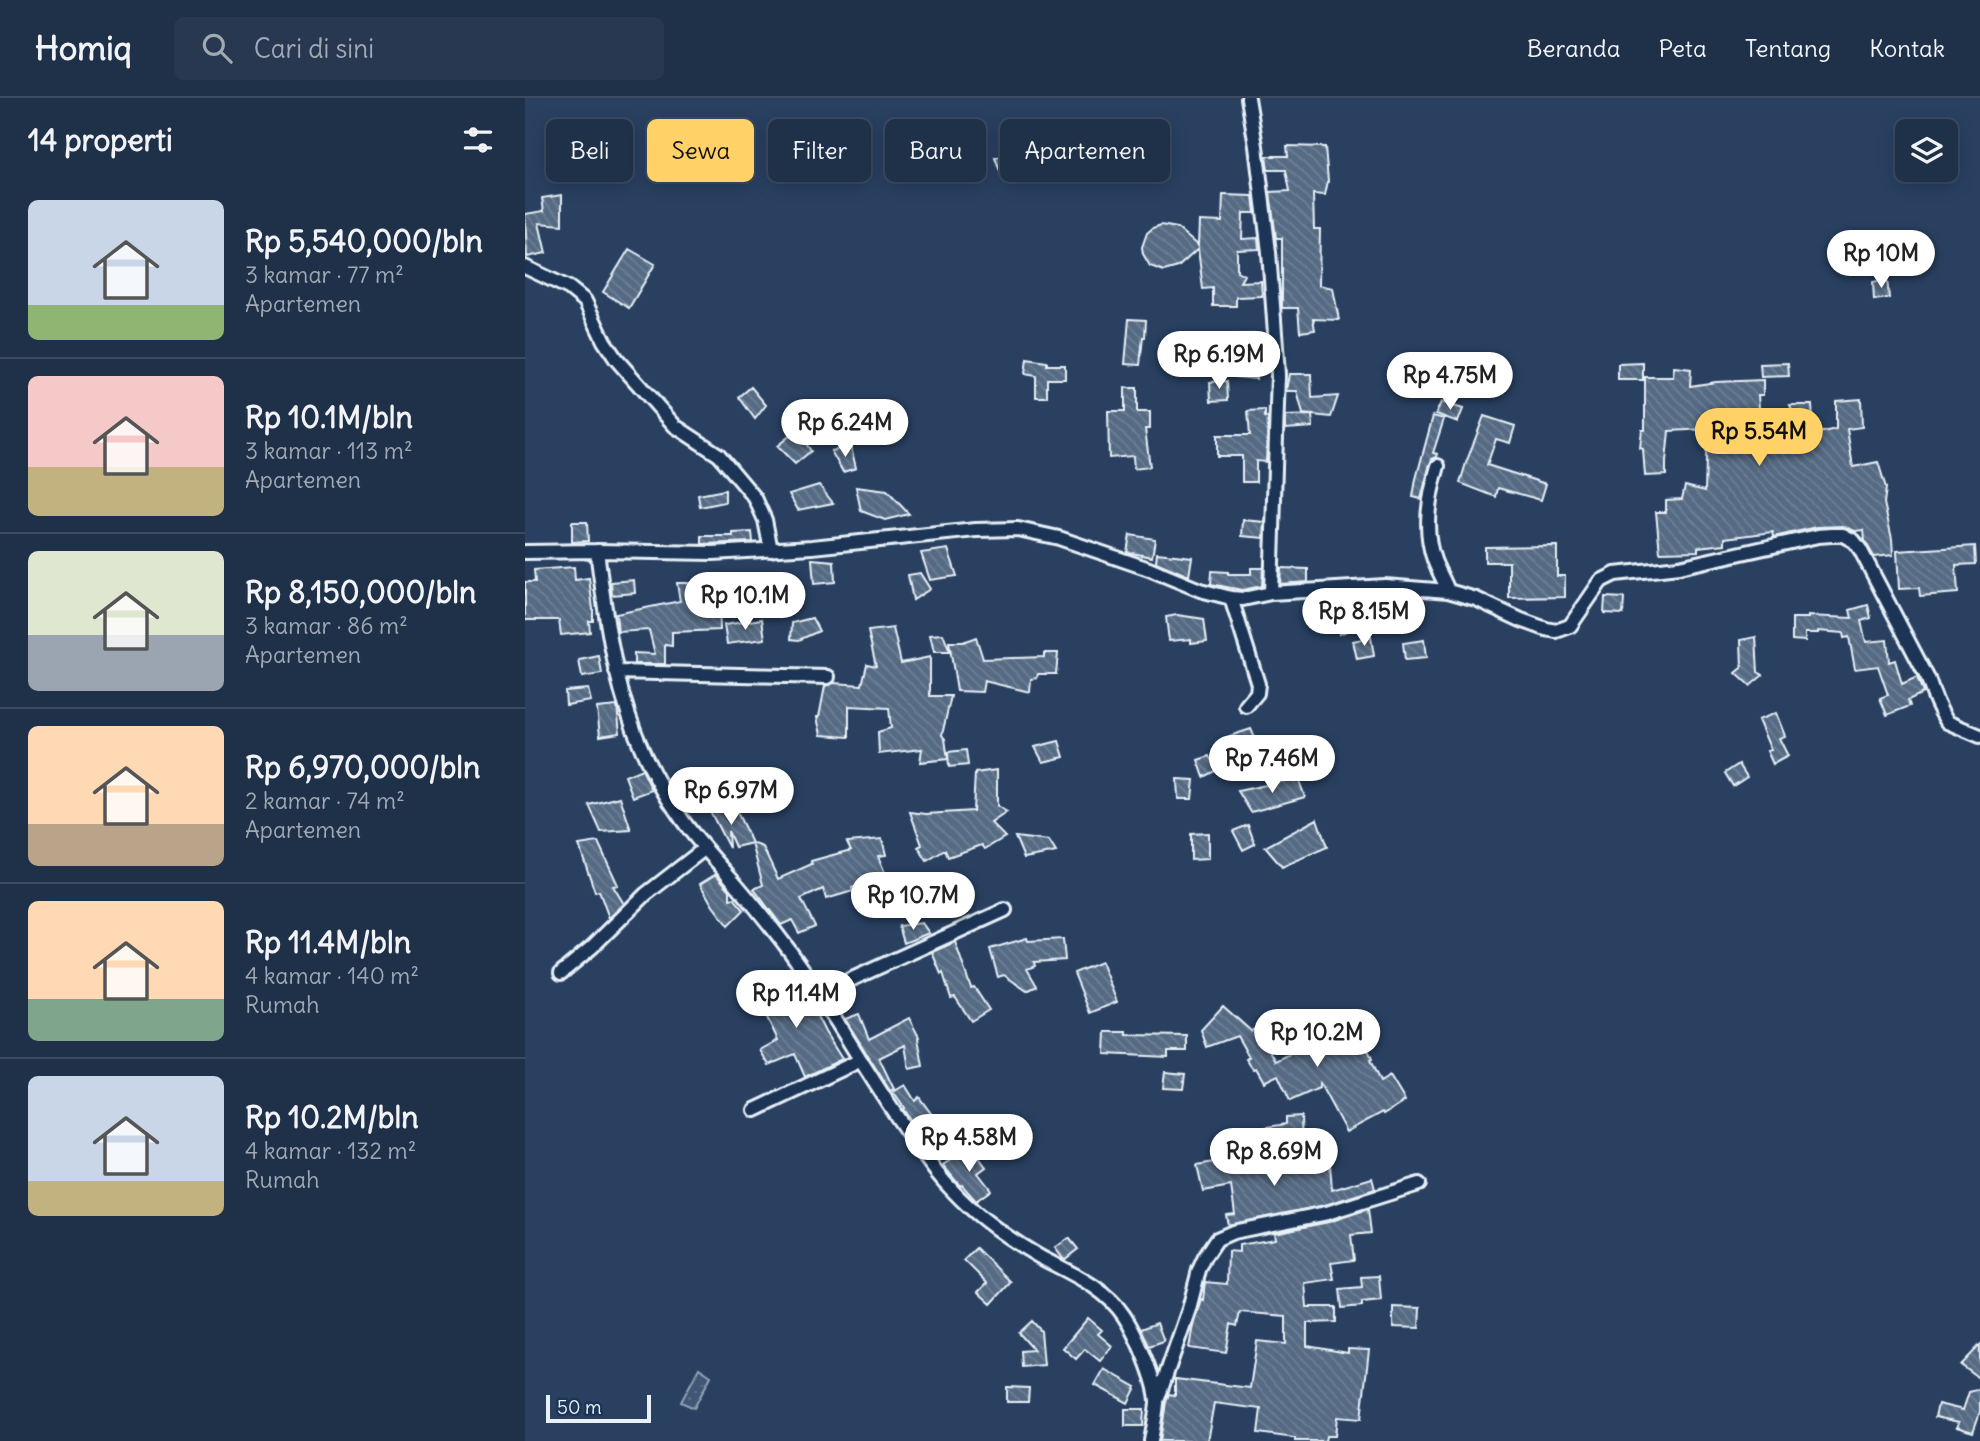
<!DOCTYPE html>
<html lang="id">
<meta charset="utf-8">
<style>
:root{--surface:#1f3049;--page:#273850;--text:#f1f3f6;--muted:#a1a9b4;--line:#3c4b61;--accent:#ffd166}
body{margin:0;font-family:Delius,sans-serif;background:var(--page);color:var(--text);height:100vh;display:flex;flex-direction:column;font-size:26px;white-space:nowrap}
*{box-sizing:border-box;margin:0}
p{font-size:23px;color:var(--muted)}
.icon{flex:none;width:38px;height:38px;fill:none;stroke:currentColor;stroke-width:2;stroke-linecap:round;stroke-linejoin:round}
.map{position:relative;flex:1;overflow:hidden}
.drawer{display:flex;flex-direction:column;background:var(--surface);width:525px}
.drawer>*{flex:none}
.banner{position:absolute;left:21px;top:21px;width:665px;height:63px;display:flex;gap:14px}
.controls{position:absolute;left:1370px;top:21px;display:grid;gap:14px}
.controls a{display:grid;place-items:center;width:63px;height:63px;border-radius:10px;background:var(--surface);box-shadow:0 4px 18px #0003,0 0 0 2px var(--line);font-size:35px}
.scale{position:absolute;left:21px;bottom:18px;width:105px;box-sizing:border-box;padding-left:7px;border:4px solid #e8f1f8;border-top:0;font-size:19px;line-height:24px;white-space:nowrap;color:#e8f1f8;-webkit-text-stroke:5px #1d3557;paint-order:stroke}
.price{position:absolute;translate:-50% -60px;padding:0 16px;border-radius:24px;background:#fff;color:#222;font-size:23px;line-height:46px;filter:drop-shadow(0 2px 4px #0008)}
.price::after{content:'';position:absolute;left:50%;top:42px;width:21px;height:16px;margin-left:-10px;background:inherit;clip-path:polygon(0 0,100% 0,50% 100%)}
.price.current{background:var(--accent);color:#111}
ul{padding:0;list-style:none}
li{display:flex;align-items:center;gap:21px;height:175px;padding:0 28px}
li+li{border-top:2px solid var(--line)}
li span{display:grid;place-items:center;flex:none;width:196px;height:140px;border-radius:10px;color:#555}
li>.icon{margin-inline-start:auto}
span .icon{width:84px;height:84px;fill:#fffc;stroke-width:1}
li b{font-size:30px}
h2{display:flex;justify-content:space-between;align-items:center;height:84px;padding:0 28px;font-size:30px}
.pill{padding:0 24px;border-radius:10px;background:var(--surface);box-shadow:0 4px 18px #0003,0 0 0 2px var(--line);font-size:24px;line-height:63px}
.pill.current{background:var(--accent);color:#111}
header{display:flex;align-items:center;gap:42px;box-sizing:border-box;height:98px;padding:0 35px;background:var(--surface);border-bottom:2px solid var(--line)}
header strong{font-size:33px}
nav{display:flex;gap:38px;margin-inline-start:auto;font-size:24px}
.search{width:490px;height:63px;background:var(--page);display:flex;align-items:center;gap:18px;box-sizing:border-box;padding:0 24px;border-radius:10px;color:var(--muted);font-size:26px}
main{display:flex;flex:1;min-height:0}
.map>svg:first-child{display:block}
.park{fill:url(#park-dots);stroke:#94a4b6;stroke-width:2}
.building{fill:url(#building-back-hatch);stroke:#e8f1f8;stroke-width:2}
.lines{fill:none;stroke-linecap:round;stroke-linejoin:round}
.minor-casing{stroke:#e8f1f8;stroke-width:18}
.minor{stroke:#1d3557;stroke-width:12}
</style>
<header>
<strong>Homiq</strong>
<div class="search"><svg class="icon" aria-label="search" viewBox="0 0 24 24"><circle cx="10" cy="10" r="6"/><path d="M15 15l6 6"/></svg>Cari di sini</div>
<nav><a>Beranda</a><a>Peta</a><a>Tentang</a><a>Kontak</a></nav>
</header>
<main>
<section class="drawer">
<h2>14 properti<svg class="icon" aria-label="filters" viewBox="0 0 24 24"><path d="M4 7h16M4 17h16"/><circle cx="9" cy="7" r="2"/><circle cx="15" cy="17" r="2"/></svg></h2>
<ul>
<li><span style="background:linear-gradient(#c9d6e8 75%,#8fb573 0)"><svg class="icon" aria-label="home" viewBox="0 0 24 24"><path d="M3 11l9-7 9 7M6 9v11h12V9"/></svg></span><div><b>Rp 5,540,000/bln</b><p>3 kamar · 77 m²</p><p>Apartemen</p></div></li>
<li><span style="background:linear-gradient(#f6c9c9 65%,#c2b280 0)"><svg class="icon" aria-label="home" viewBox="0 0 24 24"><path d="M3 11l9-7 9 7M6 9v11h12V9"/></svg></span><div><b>Rp 10.1M/bln</b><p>3 kamar · 113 m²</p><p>Apartemen</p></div></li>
<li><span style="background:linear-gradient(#dfe7d0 60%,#9aa5b1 0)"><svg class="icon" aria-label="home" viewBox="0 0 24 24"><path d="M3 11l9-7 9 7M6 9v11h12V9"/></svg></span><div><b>Rp 8,150,000/bln</b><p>3 kamar · 86 m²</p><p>Apartemen</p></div></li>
<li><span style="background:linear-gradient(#ffd9b3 70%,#b9a48a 0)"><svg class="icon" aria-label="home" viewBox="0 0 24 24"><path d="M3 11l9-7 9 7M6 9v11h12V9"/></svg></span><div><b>Rp 6,970,000/bln</b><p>2 kamar · 74 m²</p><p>Apartemen</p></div></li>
<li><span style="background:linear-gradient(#ffd9b3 70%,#7fa58c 0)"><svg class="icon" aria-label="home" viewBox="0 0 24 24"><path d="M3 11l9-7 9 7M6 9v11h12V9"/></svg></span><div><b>Rp 11.4M/bln</b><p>4 kamar · 140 m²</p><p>Rumah</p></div></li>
<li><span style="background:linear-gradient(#c9d6e8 75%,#c2b280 0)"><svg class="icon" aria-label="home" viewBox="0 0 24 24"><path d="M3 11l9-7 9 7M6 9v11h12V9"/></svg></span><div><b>Rp 10.2M/bln</b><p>4 kamar · 132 m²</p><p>Rumah</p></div></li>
</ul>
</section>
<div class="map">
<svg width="1455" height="1343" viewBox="0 0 1455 1343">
<defs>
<pattern id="park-dots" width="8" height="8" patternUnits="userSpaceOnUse" patternTransform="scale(1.75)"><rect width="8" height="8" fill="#415774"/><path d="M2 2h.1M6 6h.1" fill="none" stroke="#5c7089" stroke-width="1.8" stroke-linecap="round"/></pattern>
<pattern id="building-back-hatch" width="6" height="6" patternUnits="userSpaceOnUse" patternTransform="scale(1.75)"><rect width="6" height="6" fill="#556a83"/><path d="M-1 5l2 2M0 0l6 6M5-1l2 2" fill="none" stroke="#6d8095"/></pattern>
</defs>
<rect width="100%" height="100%" fill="#294061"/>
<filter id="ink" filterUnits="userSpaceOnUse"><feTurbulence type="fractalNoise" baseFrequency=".0143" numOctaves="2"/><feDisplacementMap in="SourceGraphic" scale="14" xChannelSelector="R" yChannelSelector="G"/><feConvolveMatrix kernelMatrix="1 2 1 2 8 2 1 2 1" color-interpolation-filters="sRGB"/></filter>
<g filter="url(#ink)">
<path class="park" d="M174,1270L186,1278L169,1310L156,1304Z"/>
<path class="building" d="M762,48L800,49L803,83L800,97L788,96L789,131H795L794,187L808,190L814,222L788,221L790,232L775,234L773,210H757V140H751L745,94L765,93L761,72H743L741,58H763Z
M489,55L497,68L476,76L470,60Z
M37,97V127L14,125L21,155L2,159L0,116L19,113L17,100Z
M698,97L728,98L730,115H718L717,141L733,140L734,151L712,152V173L719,177L715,184L736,183L737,198L711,199V208H688V190L678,191L673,151L653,169L639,173L625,168L618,156L617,149L622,135L628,130L636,127L652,130L673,148L674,123L697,124Z
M104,151L130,166L104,210L78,194Z
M1362,181L1364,200L1349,202L1348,184Z
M604,221L621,222L620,239H618L615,267L600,266Z
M738,236L739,254H732L731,281L711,279L712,254L707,255V237Z
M502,261L522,264V267H540V281H522V299H511V278L500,276Z
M1118,265V282H1093V266Z
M1263,265L1264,278L1236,279L1235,266Z
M1149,269L1166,271L1165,288L1191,284L1238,282V297H1233L1235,322H1241V328L1273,327L1265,307H1287L1289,336L1311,331V303L1336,301L1337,329L1322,331L1328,369L1353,364L1361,390L1359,405L1367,441L1368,457L1349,459L1340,443L1339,432L1330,433L1318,428L1292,429L1249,439L1248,434L1200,440V446L1173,449V453L1135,454L1131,414H1141V402L1157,401L1160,388L1180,393L1182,331L1144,333L1141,364V377L1120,378L1118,351L1115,350L1117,332H1120V279H1148Z
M764,276H786L787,300L813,298L806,319L778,316L772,293H761Z
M702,283L703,302L686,303L685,284Z
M226,289L241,307L230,321L214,299Z
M600,290H612V314H625V331H620L625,369L609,371L608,358L584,360L583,313H600Z
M916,304L938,311L933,324L911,316Z
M740,312V319H743L741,364L731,363V384H717V358H692V337H725L723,313Z
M787,317L788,329L760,331V318Z
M908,318L919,321L908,355L913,356L912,359L907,361L905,366L896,401L888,399L891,381Z
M959,318L990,328L985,345L971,341L962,367L1021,386L1016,402L973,390L971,399L935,385L941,365Z
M272,332L286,353L270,366L252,348Z
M326,349L331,370L318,374L306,353Z
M294,387L308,405L273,412L264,396Z
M331,389L362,393L384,416L360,422L336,413Z
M200,392V404L175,409L173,397Z
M718,422L740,424L739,440L717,438Z
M47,424H62L63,443L47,444Z
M227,434L228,444L177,446V438H208V435Z
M605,437L630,441L627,459L602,454Z
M1032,448V478H1040V499L984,500V464H960V449Z
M1450,448L1451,466L1431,467L1433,495L1395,498L1394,490L1374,491L1372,453Z
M423,451L432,478L405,482L396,455Z
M632,455L667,459L664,478L631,464Z
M287,461L309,463L310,484L289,486Z
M49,469L50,482L64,480L68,511V523H64L65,534L36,537L34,522H0V484H10L9,472Z
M726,470H738L737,488L717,492L686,486L687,473L703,474V476H726Z
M756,470L783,471V484L755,486Z
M395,475L405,491L388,502L383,477Z
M245,479L247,498L194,505L195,532L147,534V548L140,547V566H109V555L130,556L124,532L93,534L91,516L155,503L152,485H163V487L200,485Z
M109,482L110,495L87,497L86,484Z
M1080,499L1099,500L1098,516L1079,515Z
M1343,507L1346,520L1336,523L1341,544L1362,542L1364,564L1370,562L1377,586L1392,579L1398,595L1383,602L1385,608L1362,617L1355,600L1363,597L1353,568L1330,571L1324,539L1319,540L1318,535L1293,533V535H1280V543L1267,542V520H1283V518L1327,520L1325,512Z
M826,510L829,530L814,536L812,512Z
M652,517L679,521L682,543L666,545V541L644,543L641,519Z
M287,520L294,533L274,542L266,541L267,525Z
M237,521L240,541L202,546L199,527Z
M368,530L376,565L405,559V598H426L417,637L420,641L423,661L395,664L397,651L354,656L353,634L366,630L364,610L324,608V639L296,637L292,619H294L300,588L309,585L337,587L342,566L351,568L343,533Z
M418,536L425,554H409L405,537Z
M451,539L458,561L519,559V555H533L531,576H513L512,580L506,581L505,594L459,583L457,594L432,593L424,544H438Z
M846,539L849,558L832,561L828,543Z
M1231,539L1233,574L1238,577L1225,588L1211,575L1217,570L1216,542Z
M899,542L901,560L880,562L878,545Z
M74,558L77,576L57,579L54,562Z
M63,591L66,603L41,607L40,593Z
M92,608L95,635L75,638L72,610Z
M1251,615L1260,638L1254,640L1263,658L1248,666L1242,653L1246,652L1233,622Z
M726,631L733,647L710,653L705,638Z
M534,643L539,659L518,664L510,649Z
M441,652L443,667L424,669L423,654Z
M685,658L693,672L679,679L673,662Z
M1214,666L1222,679L1208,688L1200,675Z
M117,671L127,692L108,699L100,678Z
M472,672V708L482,714L466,725L480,739L460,751L457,747L423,759L420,752L402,763L393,749L397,747L385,714L401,716L448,713L450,675Z
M773,680L780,699L726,714L713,693Z
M652,681L669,682L667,701H653Z
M95,699L106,732L76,734L64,707Z
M210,710L227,745L210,749L203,733L204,750L185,713Z
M792,721L802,749L757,769L740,749Z
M723,727L730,746L718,752L708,733Z
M683,735V761L666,762V736Z
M490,739L524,743L531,754L499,760Z
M357,741L361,757L353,758L360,775L327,790L328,793L301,801L298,791L276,801L290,828L274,835L267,822L256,827L229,791L238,787L227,745L238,749L253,781L287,766L286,763L326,752L322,744Z
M73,744L93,787L88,788L99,806L84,820L74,793L70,794L54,747Z
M191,776L205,792V801L209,800L219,812L203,828L188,808L175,786Z
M397,825L404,835L379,845L374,828Z
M502,840L503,843L538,841L540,862L509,864L510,868L502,871L512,888L502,893L479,877L473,879L465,851Z
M430,844L446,890L449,889L464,912L446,923L430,899L426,900L418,875L416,876L407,854Z
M576,864L592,904L565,915L549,875Z
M257,884L264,900L281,892L293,915L291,916L300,934L317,961L280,979L270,956L244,967L235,952L253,942L230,895Z
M698,908L726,933L732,930L751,963L793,942L790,936L818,925L826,945L838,940L847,961L845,962L855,984L865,978L880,1003L859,1016L858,1014L821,1034L794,984V990L765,1003L753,977L739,984L731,970L728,971L721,961L724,959L712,938L682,949L676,932Z
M334,916L344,941L384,920L394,939L393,940L398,968L384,971L380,947L354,960L369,991L365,993L320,921Z
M581,934H602V937L662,938V953H643V959L580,956Z
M640,974L660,976L658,991L638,990Z
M380,987L390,1003L394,999L413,1025L396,1037L378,1011L379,1010L368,994Z
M776,1018L777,1052H762V1048L741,1052L737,1030L761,1026V1019Z
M448,1051L461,1069L453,1075L466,1092L451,1103L437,1087L435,1088L430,1082L418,1067L434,1056L436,1059Z
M736,1055L742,1076L805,1066L807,1092L847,1080L850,1091L800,1107L703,1127L701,1117L710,1116L706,1088L678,1093L672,1067L700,1062L701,1064Z
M843,1111L846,1135L826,1137L829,1162L806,1165L809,1181L780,1185L782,1209H811V1224L782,1225V1248L823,1255V1251L844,1252L836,1321L812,1319L810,1338H801L800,1343H770V1340L733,1335L736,1311L689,1305L682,1343H635L641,1304L644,1296L650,1297V1281L725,1290L732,1243L761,1246V1218L715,1214L712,1228L706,1226L701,1255L664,1250L668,1227L676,1201L678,1202L680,1184L702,1186L703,1153L714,1154V1147L750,1141L749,1135L804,1124Z
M544,1140L553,1151L539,1162L530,1150Z
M451,1150L486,1184L466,1206L453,1194L462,1185L439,1162Z
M854,1178L856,1202L837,1204V1208L817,1210L815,1191L837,1189L836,1179Z
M868,1209L895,1210L894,1230L868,1229Z
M563,1220L577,1232L573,1236L587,1248L575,1263L560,1251L551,1261L538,1250Z
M507,1223L516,1233L519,1267L497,1269L496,1253L509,1252L494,1235Z
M632,1225L639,1243L624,1248L616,1231Z
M1455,1247V1281L1436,1267Z
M579,1271L611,1289L603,1305L570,1287Z
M482,1289L504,1290L503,1304H482Z
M1455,1291V1314L1448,1334L1432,1329L1434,1324L1410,1319L1413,1306L1438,1312L1444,1294Z
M600,1311H619L618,1328H600Z"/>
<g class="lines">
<defs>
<path id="minor" d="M723,0L731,48L744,154L753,276L746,495
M0,169L44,190L60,203L79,243L91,261L150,328L194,357L230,400L240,422L246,452
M913,368C904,398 898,431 909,462C913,473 919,482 923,493
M72,453C85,550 95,634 154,717C169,740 188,759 206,780C230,808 253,836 274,866C316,926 350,991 394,1050C404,1065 415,1080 428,1093C452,1119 484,1141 515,1159C545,1175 580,1189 599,1218C611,1236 632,1284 632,1305C631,1317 628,1331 626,1343
M0,454L72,453L188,455L287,449L451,432L493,431L534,440L624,471L675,492L706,500L718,501L746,495L860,488L923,493L951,501L996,522L1021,531L1031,533L1045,528L1076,483L1090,476L1154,469L1293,438L1307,437H1318L1329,443L1335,451L1403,581C1408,597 1413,610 1422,624L1455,638
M706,500L733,586L732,595L721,608
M91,574L303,579
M36,875L67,849L121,796L179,751
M294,896L480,812
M230,1012L334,963
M632,1303L664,1211L674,1172L680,1159L692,1141L708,1134L802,1115L894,1086"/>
</defs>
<use href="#minor" class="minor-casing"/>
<use href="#minor" class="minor"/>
</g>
</g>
</svg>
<div class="controls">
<a><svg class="icon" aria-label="layers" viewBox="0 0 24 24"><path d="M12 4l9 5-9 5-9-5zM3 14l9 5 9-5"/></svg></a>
</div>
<div class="scale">50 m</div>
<b class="price" style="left:1356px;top:192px">Rp 10M</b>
<b class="price" style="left:694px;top:293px">Rp 6.19M</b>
<b class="price" style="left:925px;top:314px">Rp 4.75M</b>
<b class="price" style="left:320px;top:361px">Rp 6.24M</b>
<b class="price current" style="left:1234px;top:370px">Rp 5.54M</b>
<b class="price" style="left:220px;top:534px">Rp 10.1M</b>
<b class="price" style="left:839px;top:550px">Rp 8.15M</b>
<b class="price" style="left:747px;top:697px">Rp 7.46M</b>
<b class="price" style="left:206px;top:729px">Rp 6.97M</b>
<b class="price" style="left:388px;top:834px">Rp 10.7M</b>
<b class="price" style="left:271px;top:932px">Rp 11.4M</b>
<b class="price" style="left:792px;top:971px">Rp 10.2M</b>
<b class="price" style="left:444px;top:1076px">Rp 4.58M</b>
<b class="price" style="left:749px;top:1090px">Rp 8.69M</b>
<div class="banner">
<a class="pill">Beli</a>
<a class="pill current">Sewa</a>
<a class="pill">Filter</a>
<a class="pill">Baru</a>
<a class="pill">Apartemen</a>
</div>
</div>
</main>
